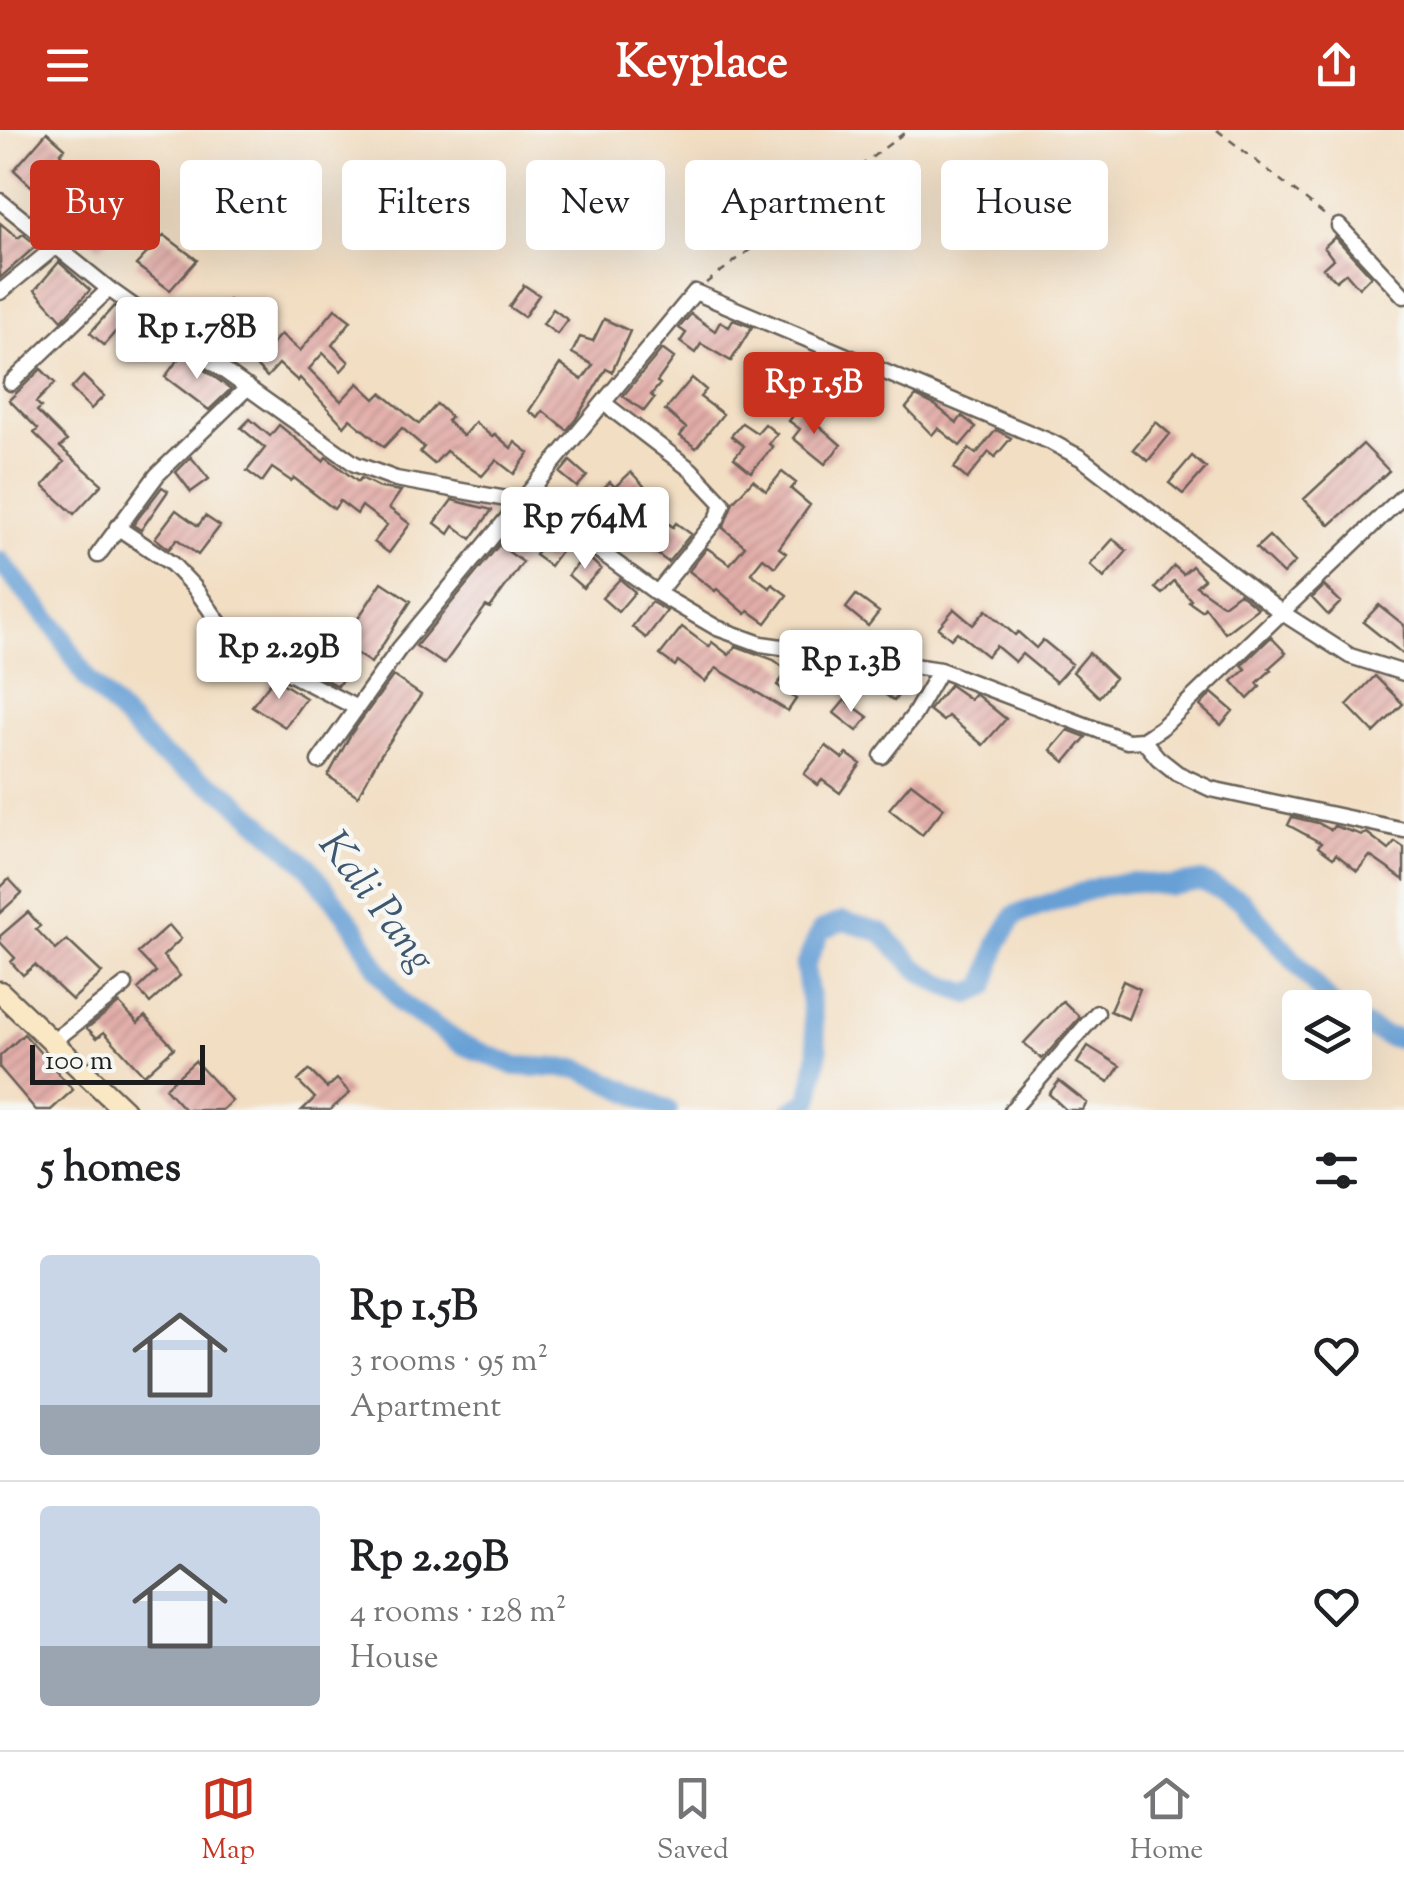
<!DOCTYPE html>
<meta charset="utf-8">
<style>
:root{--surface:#fff;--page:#f2f2f2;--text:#202124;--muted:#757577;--line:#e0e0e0;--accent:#c8321e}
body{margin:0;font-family:"Sorts Mill Goudy",serif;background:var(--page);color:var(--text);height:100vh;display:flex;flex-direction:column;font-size:38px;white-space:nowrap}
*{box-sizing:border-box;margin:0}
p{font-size:32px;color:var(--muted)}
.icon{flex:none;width:55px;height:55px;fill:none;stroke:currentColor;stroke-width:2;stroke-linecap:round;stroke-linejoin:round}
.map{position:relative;height:980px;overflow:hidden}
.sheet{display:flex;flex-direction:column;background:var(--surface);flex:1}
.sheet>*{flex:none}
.top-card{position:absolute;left:30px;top:30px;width:1345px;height:90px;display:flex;gap:20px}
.tools{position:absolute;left:1282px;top:860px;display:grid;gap:20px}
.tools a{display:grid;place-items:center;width:90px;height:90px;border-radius:10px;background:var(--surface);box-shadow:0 10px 40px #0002;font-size:50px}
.scale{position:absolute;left:30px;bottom:25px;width:175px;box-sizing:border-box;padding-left:10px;border:5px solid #1c1c1c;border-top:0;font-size:28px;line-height:35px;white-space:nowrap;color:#1c1c1c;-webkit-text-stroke:8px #f6f6f2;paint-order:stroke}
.price{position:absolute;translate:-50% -85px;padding:0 22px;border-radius:10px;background:#fff;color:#222;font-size:32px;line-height:65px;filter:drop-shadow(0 2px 5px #0008)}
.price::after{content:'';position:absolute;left:50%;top:60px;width:30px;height:22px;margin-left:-15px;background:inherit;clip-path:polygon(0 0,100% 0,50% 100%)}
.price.current{background:var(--accent);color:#fff}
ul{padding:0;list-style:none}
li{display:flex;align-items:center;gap:30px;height:250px;padding:0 40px}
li+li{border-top:2px solid var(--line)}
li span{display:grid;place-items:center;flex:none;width:280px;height:200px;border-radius:10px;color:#555}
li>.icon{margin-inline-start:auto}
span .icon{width:120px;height:120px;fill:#fffc;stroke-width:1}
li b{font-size:42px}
h2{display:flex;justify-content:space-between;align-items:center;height:120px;padding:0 40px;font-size:42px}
.pill{padding:0 35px;border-radius:10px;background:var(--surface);box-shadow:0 10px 40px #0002;font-size:35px;line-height:90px}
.pill.current{background:var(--accent);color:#fff}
header{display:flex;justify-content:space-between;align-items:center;height:130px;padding:0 40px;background:var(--accent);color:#fff;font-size:45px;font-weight:800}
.dock{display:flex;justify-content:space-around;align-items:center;height:140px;border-top:2px solid var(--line);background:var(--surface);font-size:28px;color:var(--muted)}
.dock a{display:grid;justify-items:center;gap:5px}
.dock .current{color:var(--accent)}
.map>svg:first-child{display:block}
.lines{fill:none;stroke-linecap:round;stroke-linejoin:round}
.river{stroke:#67a0d6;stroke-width:20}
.building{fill:url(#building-hatch)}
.minor-casing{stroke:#676056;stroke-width:19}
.secondary-casing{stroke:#676056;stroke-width:25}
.path{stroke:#676056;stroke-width:2.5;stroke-dasharray:8 8;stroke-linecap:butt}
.minor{stroke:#fff;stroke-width:14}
.secondary{stroke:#fae7c3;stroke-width:20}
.labels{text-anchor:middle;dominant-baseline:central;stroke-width:9;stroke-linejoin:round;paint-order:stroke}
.water-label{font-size:42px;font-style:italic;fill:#3e5770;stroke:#f6f6f2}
</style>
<header><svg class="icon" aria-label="menu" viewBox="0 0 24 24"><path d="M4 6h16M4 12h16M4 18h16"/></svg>Keyplace<svg class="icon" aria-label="share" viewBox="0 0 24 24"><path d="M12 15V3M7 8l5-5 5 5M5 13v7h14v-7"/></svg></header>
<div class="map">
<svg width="1404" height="980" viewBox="0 0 1404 980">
<defs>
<pattern id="building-hatch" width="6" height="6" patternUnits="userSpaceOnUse" patternTransform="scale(2.5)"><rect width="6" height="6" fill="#e2ada9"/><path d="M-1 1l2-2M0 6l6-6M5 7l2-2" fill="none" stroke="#c19491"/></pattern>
</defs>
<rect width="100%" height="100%" fill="#f6f6f2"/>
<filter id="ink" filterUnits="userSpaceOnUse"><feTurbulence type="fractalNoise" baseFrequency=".01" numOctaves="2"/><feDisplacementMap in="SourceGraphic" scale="20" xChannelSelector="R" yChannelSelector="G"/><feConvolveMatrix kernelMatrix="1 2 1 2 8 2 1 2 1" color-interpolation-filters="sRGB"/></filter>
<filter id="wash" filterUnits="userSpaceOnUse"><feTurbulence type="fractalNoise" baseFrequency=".0048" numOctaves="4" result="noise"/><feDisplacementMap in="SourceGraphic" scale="40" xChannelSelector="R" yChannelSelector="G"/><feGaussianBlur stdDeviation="2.25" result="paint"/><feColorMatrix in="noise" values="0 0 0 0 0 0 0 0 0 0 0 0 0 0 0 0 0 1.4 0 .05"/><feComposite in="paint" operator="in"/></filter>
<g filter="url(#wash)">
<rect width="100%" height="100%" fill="#f2dec3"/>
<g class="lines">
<path class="river" d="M0,431L58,501L87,549L161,625L227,664L307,735L356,799L377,838L402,874L461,914L515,936L580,939L668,980
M1355,892L1388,907L1404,909
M792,980L810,970L818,922L805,836L821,800L843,791L881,802L917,839L941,854L969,864L985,857L999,811L1015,785L1101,756L1133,752L1170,756L1201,751L1241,770L1335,878"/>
</g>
<g id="blocks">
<path class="building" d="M47,2L65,18L60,24L79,43L52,71L34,53L31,56L14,40Z
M93,65L109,80L113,76L127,88L100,118L84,104L80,108L66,96Z
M0,93L18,108L23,104L37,115L0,148Z
M164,105L197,130L170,160L136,135Z
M1335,107L1371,146L1359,158L1346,143L1336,151L1323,138L1333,129L1324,117Z
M59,132L90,160L62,190L35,160Z
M524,155L539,165L524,187L509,177Z
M229,170L266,193L248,221L211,198Z
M114,176L129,186L104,215L90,203Z
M335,179L351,191L332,215L349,232L341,241L323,223L309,239L341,271L358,253L375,269L381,263L419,294L437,274L451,287L447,291L463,306L475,292L492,307L495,304L511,318L515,312L529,323L514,344L496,330L482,346L446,321L434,334L420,322L424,317L402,298L384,317L350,289L344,296L300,248L298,251L279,234L267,247L254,234L281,204L300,221Z
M553,179L568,190L557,204L543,194Z
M691,184L715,201L720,192L729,197L733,190L752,197L731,231L701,214L695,223L680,212L686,203L679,198Z
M604,189L630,201L612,242L606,239L576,289L567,300L543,281L538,288L529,281L560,234L582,250L593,235L572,223L580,207L593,211Z
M145,198L162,210L148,231L131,220Z
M662,219L674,228L657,252L660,254L651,265L654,268L644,281L623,266Z
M182,224L231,259L209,280L165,247Z
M41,239L55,253L36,272L41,277L37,281L67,311L60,317L102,354L74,384L43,356L64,332L34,303L38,299L9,270Z
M83,246L104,266L91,279L71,259Z
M692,248L706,260L700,267L723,284L696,318L680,306L686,298L665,280Z
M916,266L935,275L957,293L962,286L976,297L960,316L938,298L932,305L906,278Z
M799,278L841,315L825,334L793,308L800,299L789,291Z
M250,289L270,306L279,295L323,331L326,327L358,352L361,348L381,358L401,361L389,378L410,394L389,423L374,412L387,395L362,376L357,384L340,371L334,379L294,348L291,351L272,338L262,352L247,341L265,318L241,298Z
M1156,292L1170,304L1148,331L1133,319Z
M742,293L757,303L765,294L777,304L769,314L773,317L751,342L734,328L744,316L731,306Z
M996,300L1011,308L995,327L989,322L967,349L954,338L969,319L976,324Z
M1363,314L1389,341L1330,395L1304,369Z
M1192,326L1206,338L1183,364L1169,353Z
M191,327L209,349L191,362L176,342Z
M570,331L587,346L577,357L560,343Z
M631,342L644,356L628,371L646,391L653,382L673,397L676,393L691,404L668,432L649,418L646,422L621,403L595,376L605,366L600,361L610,352L615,357Z
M782,342L796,353L791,359L810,375L779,418L786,423L775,437L763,428L751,443L770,458L772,454L787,465L766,493L749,481L746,484L717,459L715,461L689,441L707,418L730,434L745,416L723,398L733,372L753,350L766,361Z
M162,357L168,361L141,400L133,395Z
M452,370L492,380L471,409L454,396L449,404L435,393Z
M176,380L198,396L205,386L220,396L198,425L177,409L169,419L155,408Z
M526,384L568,411L550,436L535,425L538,421L513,398Z
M1269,406L1295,432L1283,444L1256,418Z
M1113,409L1127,421L1104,448L1090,435Z
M499,415L523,432L490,478L486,476L444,534L416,516Z
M586,425L601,439L583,458L568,445Z
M1174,436L1183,444L1192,436L1204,449L1196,456L1223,475L1239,463L1258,478L1225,503L1205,477L1202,481L1189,472L1191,470L1174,451L1162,464L1155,458Z
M620,449L635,462L618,482L602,468Z
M382,452L411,471L371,533L357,524L338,556L306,540L323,509L338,519Z
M1324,456L1341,472L1328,485L1312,468Z
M856,465L879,482L868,496L846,478Z
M651,472L667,481L646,508L632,497Z
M1379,475L1404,495V525L1363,492Z
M954,479L973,495L986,480L1015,505L1018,502L1036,518L1043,510L1072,534L1056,552L1022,524L1015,532L996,516L987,526L957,502L951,509L938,498Z
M682,497L709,517L712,512L729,525L736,516L774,530L788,541L777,555L796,569L788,581L716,538L705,552L678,531L675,536L660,525Z
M1271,507L1286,523L1269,538L1271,540L1257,553L1260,557L1248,569L1232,551L1246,539L1242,535Z
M1089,523L1115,548L1099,567L1073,542Z
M852,538L868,540L876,547L879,542L885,543L904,557L894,571L866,550L850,570L836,558Z
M393,546L421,565L378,629L358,666L328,646L351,604Z
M1375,546L1403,574L1374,603L1347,575Z
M274,548L306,568L285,597L252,576Z
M950,555L970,569L974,564L978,566L1006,589L983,615L948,586L943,591L929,580Z
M1212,563L1233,581L1221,595L1200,576Z
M845,570L868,587L857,601L834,583Z
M1068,600L1086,607L1065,632L1051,620Z
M826,616L843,629L847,624L861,634L840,663L822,650L818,655L804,644Z
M911,653L944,678L922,705L889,679Z
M1292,687L1318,693L1331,700L1334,696L1362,705L1367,703L1389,720L1395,712L1404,718V750L1370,726L1357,741L1336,724L1333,728L1318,717L1321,713L1288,695Z
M9,749L22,763L0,783V758Z
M28,782L40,796L36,799L56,820L67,810L102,843L72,870L35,835L23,845L11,832L15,828L0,812V806Z
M169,795L181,809L163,826L180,846L150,873L138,859L156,842L138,823Z
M1123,851L1140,859L1128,889L1110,881Z
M1063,871L1080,887L1042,929L1024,913Z
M119,873L138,893L145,886L174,918L144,945L104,902L97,908L87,898Z
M24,904L73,960L51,980H36L0,938V926Z
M1088,916L1120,936L1109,952L1077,933Z
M195,931L232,971L222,980H185L165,958Z
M309,940L327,958L337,949L350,963L330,980H302L315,968L298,951Z
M1059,951L1087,973L1082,980H1066L1049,964Z"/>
</g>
</g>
<g filter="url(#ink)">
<use href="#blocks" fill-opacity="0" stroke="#676056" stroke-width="2.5"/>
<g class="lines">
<defs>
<path id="minor" d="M0,71L109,159L355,334L396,349L523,372L542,379L657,463L717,498L761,514L940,540L1127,611L1143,610L1161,598L1404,365
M1339,96L1404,166
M0,162L55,117
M11,253L109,159
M605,274L691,340L723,374L717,389L657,463
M117,397L172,434L194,457L230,508L256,526L355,577
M98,425L157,345L248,257
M1143,610L1158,628L1177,643L1211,659L1404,700
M882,626L914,585L940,540
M319,631L399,519L695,162L1051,312L1081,328L1281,482L1350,526L1404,543
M51,913L125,855
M1012,980L1097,883"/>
<path id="secondary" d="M0,862L124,980"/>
</defs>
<use href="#minor" class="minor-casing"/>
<use href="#secondary" class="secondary-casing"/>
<path class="path" d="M1217,0L1330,89
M706,153L908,0"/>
<use href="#minor" class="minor"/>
<use href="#secondary" class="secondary"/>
</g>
</g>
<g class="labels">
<g class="water-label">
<text transform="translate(375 773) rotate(53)">Kali Pang</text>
</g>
</g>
</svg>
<div class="tools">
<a><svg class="icon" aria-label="layers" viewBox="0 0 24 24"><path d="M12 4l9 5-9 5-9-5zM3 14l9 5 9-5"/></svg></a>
</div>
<div class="scale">100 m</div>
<b class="price" style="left:197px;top:252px">Rp 1.78B</b>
<b class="price current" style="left:814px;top:307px">Rp 1.5B</b>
<b class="price" style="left:585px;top:442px">Rp 764M</b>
<b class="price" style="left:279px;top:572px">Rp 2.29B</b>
<b class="price" style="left:851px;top:585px">Rp 1.3B</b>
<div class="top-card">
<a class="pill current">Buy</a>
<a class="pill">Rent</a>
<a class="pill">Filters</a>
<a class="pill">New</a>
<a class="pill">Apartment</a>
<a class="pill">House</a>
</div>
</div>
<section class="sheet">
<h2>5 homes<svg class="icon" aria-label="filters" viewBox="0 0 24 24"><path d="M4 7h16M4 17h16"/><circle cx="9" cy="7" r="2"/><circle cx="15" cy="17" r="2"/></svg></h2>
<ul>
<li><span style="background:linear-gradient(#c9d6e8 75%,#9aa5b1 0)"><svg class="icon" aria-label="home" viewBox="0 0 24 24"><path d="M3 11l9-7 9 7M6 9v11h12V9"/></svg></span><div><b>Rp 1.5B</b><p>3 rooms · 95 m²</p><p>Apartment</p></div><svg class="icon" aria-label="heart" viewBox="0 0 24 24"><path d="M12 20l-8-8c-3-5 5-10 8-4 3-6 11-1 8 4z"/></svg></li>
<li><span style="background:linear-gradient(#c9d6e8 70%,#9aa5b1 0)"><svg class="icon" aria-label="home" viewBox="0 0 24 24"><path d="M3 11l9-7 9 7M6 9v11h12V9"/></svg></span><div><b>Rp 2.29B</b><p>4 rooms · 128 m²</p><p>House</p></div><svg class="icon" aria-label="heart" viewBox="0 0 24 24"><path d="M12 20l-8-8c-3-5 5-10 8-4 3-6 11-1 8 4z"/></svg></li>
</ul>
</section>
<nav class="dock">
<a class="current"><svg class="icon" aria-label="map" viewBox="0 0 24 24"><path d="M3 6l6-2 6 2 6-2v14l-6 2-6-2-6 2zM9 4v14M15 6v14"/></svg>Map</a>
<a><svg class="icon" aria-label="saved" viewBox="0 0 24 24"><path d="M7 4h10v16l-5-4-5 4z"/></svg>Saved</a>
<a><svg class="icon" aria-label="home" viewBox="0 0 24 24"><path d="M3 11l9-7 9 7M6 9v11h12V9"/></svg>Home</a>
</nav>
